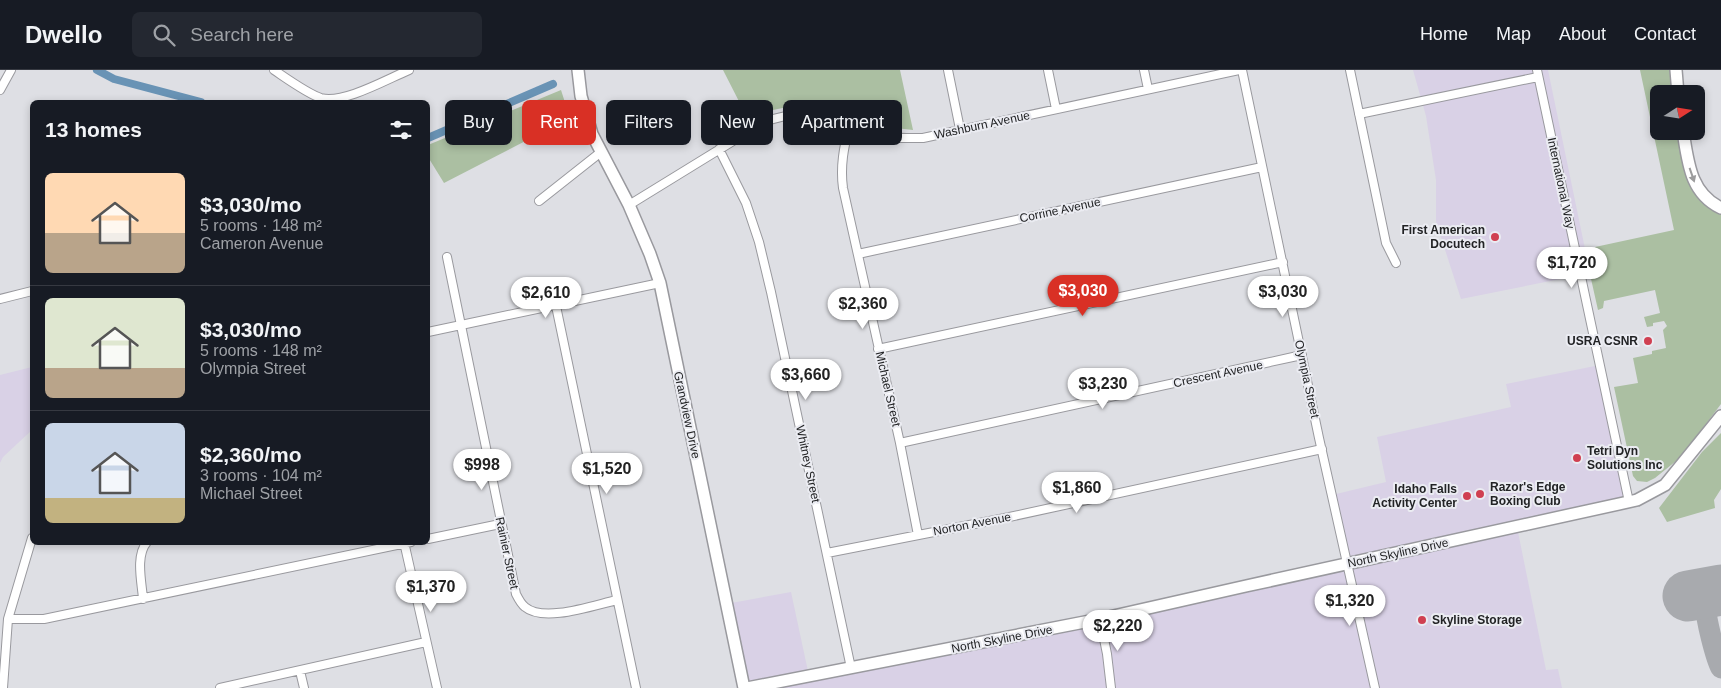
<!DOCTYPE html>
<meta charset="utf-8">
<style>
:root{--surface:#171b24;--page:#242831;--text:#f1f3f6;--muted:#9ea1a6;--line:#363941;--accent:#d93025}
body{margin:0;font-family:Helvetica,sans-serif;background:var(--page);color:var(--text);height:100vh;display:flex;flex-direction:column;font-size:19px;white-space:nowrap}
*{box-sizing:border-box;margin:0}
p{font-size:16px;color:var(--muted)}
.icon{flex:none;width:28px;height:28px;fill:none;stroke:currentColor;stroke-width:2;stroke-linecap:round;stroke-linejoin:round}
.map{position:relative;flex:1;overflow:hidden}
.panel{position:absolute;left:30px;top:30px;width:400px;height:445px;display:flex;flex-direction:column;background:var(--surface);border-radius:8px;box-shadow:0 2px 8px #0003}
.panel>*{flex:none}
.hud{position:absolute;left:445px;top:30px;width:475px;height:45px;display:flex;gap:10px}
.needle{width:32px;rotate:78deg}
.tools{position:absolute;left:1650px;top:15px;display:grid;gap:10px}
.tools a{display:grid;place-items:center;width:55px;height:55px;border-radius:8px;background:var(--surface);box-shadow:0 2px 8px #0003;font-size:25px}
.price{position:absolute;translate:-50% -42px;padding:0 11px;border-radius:18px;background:#fff;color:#222;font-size:16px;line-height:32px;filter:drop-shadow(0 1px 2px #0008)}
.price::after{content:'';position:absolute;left:50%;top:30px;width:15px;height:11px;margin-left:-8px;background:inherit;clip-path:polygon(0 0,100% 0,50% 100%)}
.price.on{background:var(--accent);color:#fff}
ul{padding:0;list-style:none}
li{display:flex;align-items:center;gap:15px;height:125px;padding:0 15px}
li+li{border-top:1px solid var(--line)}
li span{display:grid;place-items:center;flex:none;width:140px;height:100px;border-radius:8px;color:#555}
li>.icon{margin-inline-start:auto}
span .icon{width:60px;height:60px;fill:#fffc;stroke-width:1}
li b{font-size:21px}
h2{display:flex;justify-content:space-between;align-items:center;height:60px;padding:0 15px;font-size:21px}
.chip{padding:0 18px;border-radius:8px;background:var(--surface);box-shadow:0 2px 8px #0003;font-size:18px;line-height:45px}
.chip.on{background:var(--accent);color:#fff}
header{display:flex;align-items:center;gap:30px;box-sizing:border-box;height:70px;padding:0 25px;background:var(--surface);border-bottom:1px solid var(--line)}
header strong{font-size:24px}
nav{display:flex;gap:28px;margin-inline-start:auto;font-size:18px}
.search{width:350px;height:45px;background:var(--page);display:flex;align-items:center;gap:12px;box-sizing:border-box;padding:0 18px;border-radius:8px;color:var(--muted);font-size:19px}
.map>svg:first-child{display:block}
.commercial{fill:#d9d1e6}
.green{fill:#abbfa2}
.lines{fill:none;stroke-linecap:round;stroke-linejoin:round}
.canal{stroke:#6993b5;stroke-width:8}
.taxiway{stroke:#a8aaae;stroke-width:21}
.runway{stroke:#a8aaae;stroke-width:51}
.street-casing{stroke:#99999e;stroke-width:10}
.secondary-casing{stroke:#99999e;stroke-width:14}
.street{stroke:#fff;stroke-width:8}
.secondary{stroke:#fff;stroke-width:11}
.oneway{fill:#9c9c9d}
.poi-dot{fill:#d04051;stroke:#ebecf2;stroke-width:2}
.labels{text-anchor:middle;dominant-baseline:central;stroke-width:4;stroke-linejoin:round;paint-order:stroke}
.street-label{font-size:12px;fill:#222325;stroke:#ebecf2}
.poi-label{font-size:12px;font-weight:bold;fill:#222325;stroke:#ebecf2;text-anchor:end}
</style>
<header>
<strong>Dwello</strong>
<div class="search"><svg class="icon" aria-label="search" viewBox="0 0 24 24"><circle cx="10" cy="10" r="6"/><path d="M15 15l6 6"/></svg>Search here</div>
<nav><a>Home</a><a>Map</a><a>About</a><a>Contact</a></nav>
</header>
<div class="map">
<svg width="1721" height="618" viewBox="0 0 1721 618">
<rect width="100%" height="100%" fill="#dedfe4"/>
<path class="commercial" d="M1413,0H1548L1590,203L1461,229L1436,152V110L1426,46Z
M1600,295L1629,432L1517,457L1546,600L1558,599L1562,618H744L726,534L791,522L809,606L1347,494L1332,425L1386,412L1377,367L1511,337L1506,314Z
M32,297V360L3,387L0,393V305Z"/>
<path class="green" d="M723,0H900L913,60L868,55L832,38L802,34L773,40L749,51Z
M1640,0H1673L1676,24H1659V61H1681L1685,96L1721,140V334L1681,387L1655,408L1647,412L1637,411L1633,406L1614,317L1638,313L1633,288L1652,284V281L1666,278L1663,260L1667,256L1664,251L1653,253V256L1647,257L1644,247L1660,243L1655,220L1604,231L1603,238L1598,240L1585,182L1594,180L1595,177L1674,160Z
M561,20L570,48L444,113L428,87V75Z
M1721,363V419L1714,430L1715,438L1667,452L1659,438L1702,382Z"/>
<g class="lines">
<path class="canal" d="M97,0L114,9L201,32
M428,68L553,14"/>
<path class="taxiway" d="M1717,521C1712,524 1707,529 1706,536C1705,547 1716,589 1721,598"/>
<path class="runway" d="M1688,526L1721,520"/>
<defs>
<path id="street" d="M274,0C286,8 308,24 321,28C344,34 387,9 409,0
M948,0L960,59
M1048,0L1056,39
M1144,0L1148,19
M1242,0L1319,368L1375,618
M1350,0L1386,173L1396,193
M1537,0L1629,432
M0,20L11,0
M1359,44L1538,7
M849,56C844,77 840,96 843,118L900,373L918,465
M719,79L746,133L759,172L771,222L851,598
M539,131L601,82
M629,135L764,52C814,34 827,52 873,64C889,69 907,68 923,68L1239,0
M858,184L1262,97
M447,187L516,524C518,528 521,534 525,537C544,553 594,535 617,530
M0,229L32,221
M556,236L636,618
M428,262L660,213
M878,279L1283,192
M900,373L1302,285
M428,469L500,454
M404,472L437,618
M827,483L1000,449L1322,379
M143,529C142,513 135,486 147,472
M8,549H44L411,472
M1100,549L1107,584L1111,618
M300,601L304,618
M3,618L8,549L32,468
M220,618L426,572"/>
<path id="secondary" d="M578,0L581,26L592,64L629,135L650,184L660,213L744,618
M1676,0L1678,24
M1683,61C1688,92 1690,123 1721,138
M747,618L1100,549L1246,516L1637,430L1665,415L1721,346"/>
</defs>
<use href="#street" class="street-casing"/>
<use href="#secondary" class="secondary-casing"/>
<use href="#street" class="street"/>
<use href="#secondary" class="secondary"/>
</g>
<defs><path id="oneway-solid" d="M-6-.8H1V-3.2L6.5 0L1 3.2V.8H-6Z" transform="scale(1.25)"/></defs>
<use class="oneway" href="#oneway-solid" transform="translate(1692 105) rotate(71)"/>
<g class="poi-dot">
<circle cx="1495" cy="167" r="5"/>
<circle cx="1648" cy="271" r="5"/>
<circle cx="1577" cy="388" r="5"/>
<circle cx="1480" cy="424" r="5"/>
<circle cx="1467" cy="426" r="5"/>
<circle cx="1422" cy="550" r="5"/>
</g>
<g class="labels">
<g class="street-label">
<text transform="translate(982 55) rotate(-12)">Washburn Avenue</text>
<text transform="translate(1561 113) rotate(78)">International Way</text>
<text transform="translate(1060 140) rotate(-12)">Corrine Avenue</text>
<text transform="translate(1218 304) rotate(-12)">Crescent Avenue</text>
<text transform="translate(1307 309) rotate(78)">Olympia Street</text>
<text transform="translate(888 319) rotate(77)">Michael Street</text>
<text transform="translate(687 345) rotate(78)">Grandview Drive</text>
<text transform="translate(808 394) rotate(78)">Whitney Street</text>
<text transform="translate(972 454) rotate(-11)">Norton Avenue</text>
<text transform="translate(507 483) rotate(78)">Rainier Street</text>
<text transform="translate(1398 483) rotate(-12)">North Skyline Drive</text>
<text transform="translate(1002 569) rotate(-11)">North Skyline Drive</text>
</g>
<g class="poi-label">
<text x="1485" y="160">First American<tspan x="1485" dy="14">Docutech</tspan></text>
<text x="1638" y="271">USRA CSNR</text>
<text x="1587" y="381" text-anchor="start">Tetri Dyn<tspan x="1587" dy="14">Solutions Inc</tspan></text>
<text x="1490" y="417" text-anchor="start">Razor's Edge<tspan x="1490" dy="14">Boxing Club</tspan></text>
<text x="1457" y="419">Idaho Falls<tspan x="1457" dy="14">Activity Center</tspan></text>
<text x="1432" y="550" text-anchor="start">Skyline Storage</text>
</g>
</g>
</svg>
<div class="tools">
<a><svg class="needle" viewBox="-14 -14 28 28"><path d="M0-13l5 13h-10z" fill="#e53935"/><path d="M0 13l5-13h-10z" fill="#9ea1a6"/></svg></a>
</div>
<b class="price" style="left:1572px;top:219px">$1,720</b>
<b class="price on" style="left:1083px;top:247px">$3,030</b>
<b class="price" style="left:1283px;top:248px">$3,030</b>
<b class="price" style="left:546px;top:249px">$2,610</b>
<b class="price" style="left:863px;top:260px">$2,360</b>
<b class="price" style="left:806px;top:331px">$3,660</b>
<b class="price" style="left:1103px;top:340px">$3,230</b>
<b class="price" style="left:482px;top:421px">$998</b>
<b class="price" style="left:607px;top:425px">$1,520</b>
<b class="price" style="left:1077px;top:444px">$1,860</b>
<b class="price" style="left:431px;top:543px">$1,370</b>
<b class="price" style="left:1350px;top:557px">$1,320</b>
<b class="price" style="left:1118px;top:582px">$2,220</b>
<div class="hud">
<a class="chip">Buy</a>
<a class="chip on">Rent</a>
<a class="chip">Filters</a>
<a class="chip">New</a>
<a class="chip">Apartment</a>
</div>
<section class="panel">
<h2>13 homes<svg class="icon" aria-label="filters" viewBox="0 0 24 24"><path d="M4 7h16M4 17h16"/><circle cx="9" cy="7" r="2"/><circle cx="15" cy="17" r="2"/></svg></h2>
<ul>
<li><span style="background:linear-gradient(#ffd9b3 60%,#b9a48a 0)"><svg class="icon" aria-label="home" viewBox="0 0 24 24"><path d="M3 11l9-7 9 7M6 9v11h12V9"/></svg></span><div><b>$3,030/mo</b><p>5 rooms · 148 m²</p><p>Cameron Avenue</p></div></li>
<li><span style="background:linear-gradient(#dfe7d0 70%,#b9a48a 0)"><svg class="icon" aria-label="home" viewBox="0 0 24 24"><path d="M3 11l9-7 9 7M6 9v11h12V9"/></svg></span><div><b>$3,030/mo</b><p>5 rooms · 148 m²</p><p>Olympia Street</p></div></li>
<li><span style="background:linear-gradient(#c9d6e8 75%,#c2b280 0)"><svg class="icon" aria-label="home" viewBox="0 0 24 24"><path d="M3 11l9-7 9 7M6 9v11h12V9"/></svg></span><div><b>$2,360/mo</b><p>3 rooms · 104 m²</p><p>Michael Street</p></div></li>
</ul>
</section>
</div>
